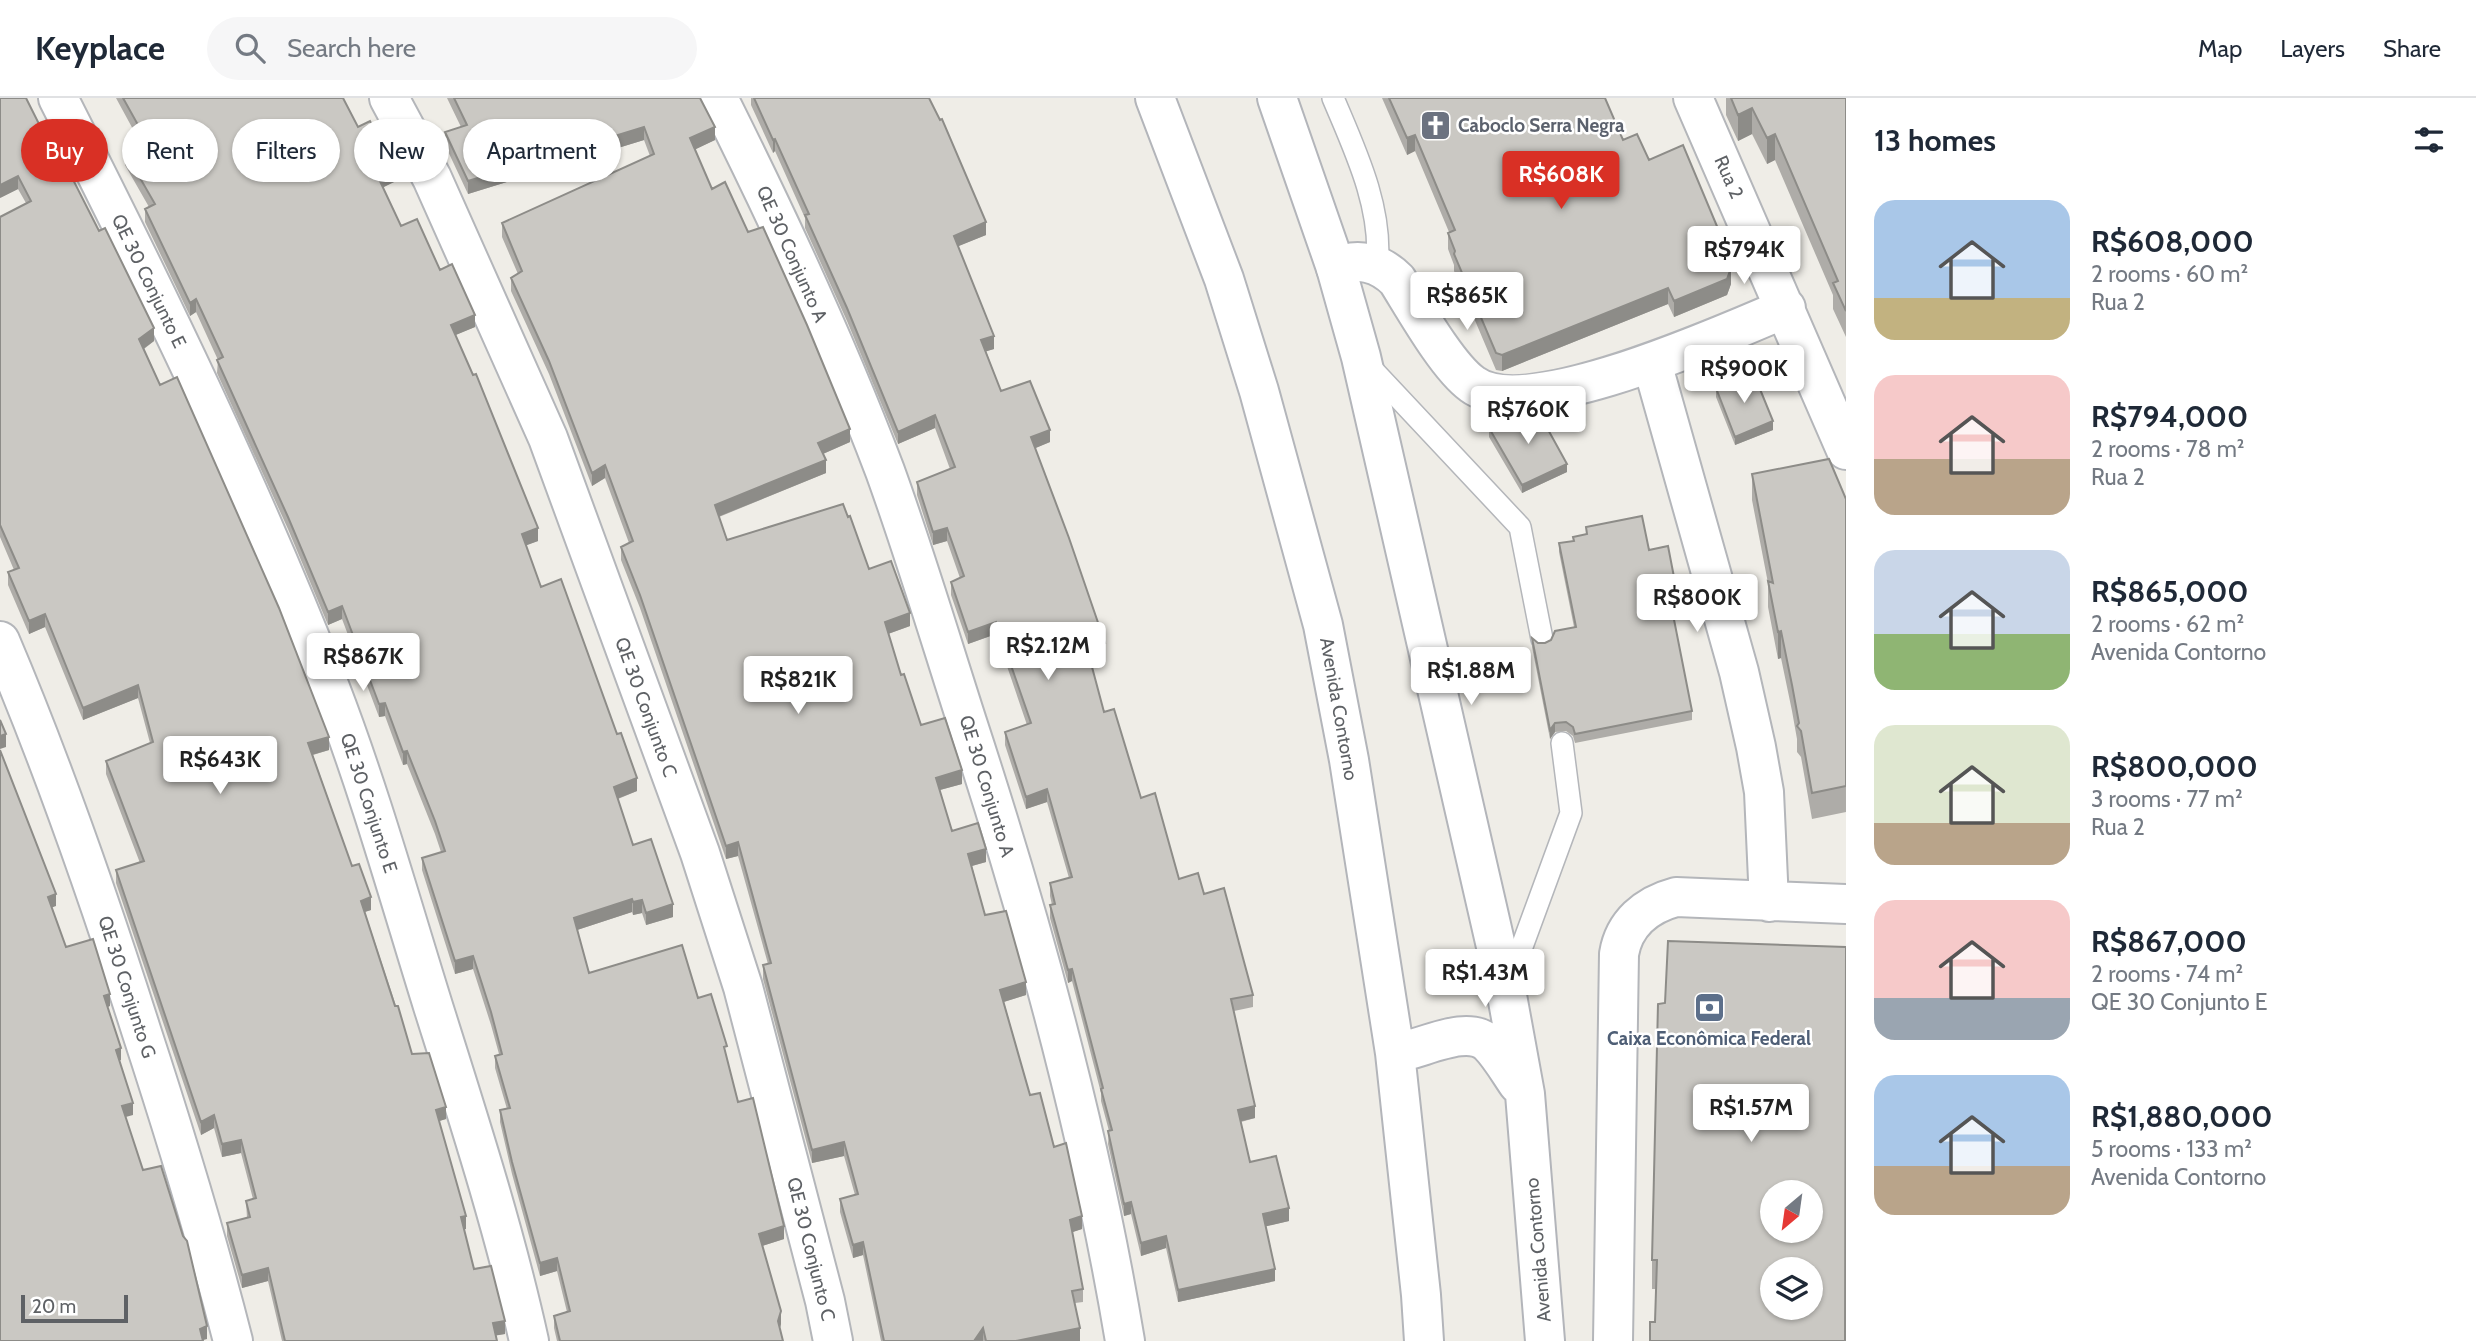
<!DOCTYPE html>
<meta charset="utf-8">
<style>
:root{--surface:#fff;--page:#f6f6f7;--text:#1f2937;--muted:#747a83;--line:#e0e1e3;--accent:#d93025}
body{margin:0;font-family:Cabin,sans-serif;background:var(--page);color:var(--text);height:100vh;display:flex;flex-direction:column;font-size:26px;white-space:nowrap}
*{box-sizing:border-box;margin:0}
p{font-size:23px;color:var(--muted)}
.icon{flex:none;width:38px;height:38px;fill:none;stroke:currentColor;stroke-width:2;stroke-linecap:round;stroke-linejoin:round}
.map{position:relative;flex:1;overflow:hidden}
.sheet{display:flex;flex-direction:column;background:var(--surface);width:630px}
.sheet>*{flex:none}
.banner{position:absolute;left:21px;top:21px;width:665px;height:63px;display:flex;gap:14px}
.needle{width:46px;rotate:209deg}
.fabs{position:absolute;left:1760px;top:1082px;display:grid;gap:14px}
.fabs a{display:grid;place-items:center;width:63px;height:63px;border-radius:50%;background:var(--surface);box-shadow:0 2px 5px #0004;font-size:35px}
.scale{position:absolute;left:21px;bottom:18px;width:107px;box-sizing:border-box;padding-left:7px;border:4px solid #5e6165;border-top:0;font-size:19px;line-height:24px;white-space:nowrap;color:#5e6165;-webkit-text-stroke:5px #fff;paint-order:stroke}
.price{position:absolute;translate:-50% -60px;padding:0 16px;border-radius:7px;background:#fff;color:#222;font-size:23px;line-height:46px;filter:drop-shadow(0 2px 4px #0008)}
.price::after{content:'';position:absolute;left:50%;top:42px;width:21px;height:16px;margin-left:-10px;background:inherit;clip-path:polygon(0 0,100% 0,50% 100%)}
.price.on{background:var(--accent);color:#fff}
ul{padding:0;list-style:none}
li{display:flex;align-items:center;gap:21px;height:175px;padding:0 28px}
li span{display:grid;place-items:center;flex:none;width:196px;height:140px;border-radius:21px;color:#555}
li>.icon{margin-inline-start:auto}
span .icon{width:84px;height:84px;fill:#fffc;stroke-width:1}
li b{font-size:30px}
h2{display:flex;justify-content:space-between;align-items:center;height:84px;padding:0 28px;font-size:30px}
.pill{padding:0 24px;border-radius:32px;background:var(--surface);box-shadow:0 2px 5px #0004;font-size:24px;line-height:63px}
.pill.on{background:var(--accent);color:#fff}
header{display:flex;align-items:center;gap:42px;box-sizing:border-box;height:98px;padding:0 35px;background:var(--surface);border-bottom:2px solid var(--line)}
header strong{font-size:33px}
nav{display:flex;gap:38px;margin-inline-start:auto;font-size:24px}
.search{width:490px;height:63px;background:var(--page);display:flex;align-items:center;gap:18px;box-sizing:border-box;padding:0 24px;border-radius:38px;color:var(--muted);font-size:26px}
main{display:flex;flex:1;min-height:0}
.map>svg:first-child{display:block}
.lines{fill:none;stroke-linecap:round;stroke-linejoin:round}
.lane-casing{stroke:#b4b6ba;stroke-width:24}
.street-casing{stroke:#b4b6ba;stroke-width:42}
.secondary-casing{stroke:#b3b5ba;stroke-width:42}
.lane{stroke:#fff;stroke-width:21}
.street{stroke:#fff;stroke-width:38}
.secondary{stroke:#fff;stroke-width:38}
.wall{fill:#aeaca8}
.shaded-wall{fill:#8d8c88}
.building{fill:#cac8c3;stroke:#8d8c88;stroke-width:2;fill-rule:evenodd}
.labels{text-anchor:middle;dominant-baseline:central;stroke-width:5;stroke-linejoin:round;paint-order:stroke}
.worship-label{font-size:19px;font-weight:bold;fill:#5b616d;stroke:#fff;text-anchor:start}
.street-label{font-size:19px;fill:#5e6165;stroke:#fff}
.service-label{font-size:19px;font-weight:bold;fill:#4e5e75;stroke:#fff}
</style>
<header>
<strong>Keyplace</strong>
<div class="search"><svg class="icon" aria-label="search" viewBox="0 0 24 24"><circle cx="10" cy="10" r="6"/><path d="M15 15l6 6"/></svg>Search here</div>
<nav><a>Map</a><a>Layers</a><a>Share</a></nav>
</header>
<main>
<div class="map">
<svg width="1846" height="1243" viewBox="0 0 1846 1243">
<rect width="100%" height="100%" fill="#efede7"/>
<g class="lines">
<defs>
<path id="lane" d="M1333,0C1355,52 1383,110 1377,168
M1367,266L1520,429L1542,541
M1509,884L1571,715L1562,645"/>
<path id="street" d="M58,0C156,193 251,388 330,590C370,694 400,802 433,908C468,1019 504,1130 529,1243
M389,0L432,80L548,340L700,755L743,889L825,1203L833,1243
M718,0C779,122 837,246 885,373C915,456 940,540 967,624C1033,826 1090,1033 1125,1243
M1693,0L1846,352
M1336,170C1357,158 1380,165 1397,182C1414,209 1447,268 1472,286C1526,327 1726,235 1786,210
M1652,265L1739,574L1756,649L1764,694L1769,804
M0,543C54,670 99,800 141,932C175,1036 206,1137 233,1243
M1613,1243L1619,856C1624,826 1646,807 1676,799L1846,806"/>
<path id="secondary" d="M1155,0L1224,181L1259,293L1323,527L1349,662L1395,955L1421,1197L1424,1243
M1277,0L1336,170L1361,259L1506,892L1525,996L1545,1243
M1395,955C1421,952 1467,925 1489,946C1500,957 1509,973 1518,986"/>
</defs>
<use href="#lane" class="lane-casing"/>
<use href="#street" class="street-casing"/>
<use href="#secondary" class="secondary-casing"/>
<use href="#lane" class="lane"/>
<use href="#street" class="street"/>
<use href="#secondary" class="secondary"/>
</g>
<path class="wall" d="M116,0H343L358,29L394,84L383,89L401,128L440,172L475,229L455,237L538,443L526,447L541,489L637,693L618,701L633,747L673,819L646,827L642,815L633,817L632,814L577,832L589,875L698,900L727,961L738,1004L784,1141L762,1148L781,1226L780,1230L783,1243H557L554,1230V1218L567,1214L557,1173L540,1178L512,1076L500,1024V1012L507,1011L495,970V958L499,956L491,927L473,871L455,876L422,772V760L441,754L435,736L407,666L403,667L385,618L379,619L342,521L328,527L288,431L217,275L218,262L196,214L190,218L145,124V111L149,109L125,67V54L141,46Z
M447,0H700L715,42L695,51L712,91L748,134L850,344L823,356L826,375L719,419L727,442L869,471L910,528L888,536L901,577L921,627L962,686L940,692L952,733L986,764L972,768L985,817L1026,897L1004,904L1030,997L1054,1049L1082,1131L1072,1134L1083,1191V1204L1075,1205L1080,1243H881L863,1157L853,1160L840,1114V1101L855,1097L844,1058L812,1065L763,881V867L768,866L738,758L726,761L640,510L621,462V449L629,445L605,380L592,388L549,276L511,193V180L518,176L502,139V125L650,58L644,42L468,96L445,47V34L461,29Z
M751,0H929L986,137L958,148L994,251L986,253L1001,293L1050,344L1035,350L1105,558L1090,565L1104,614L1141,700L1179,781L1204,796L1253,897V909L1234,913L1255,1020L1241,1024L1250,1064L1289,1123L1266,1128L1275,1183L1178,1204L1166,1150L1141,1158L1131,1116L1124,1118L1108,1046L1109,1033L1101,1003V995L1072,883L1068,885L1050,820V807H1052L1050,798V785L1069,780L1047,704L1026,711L1005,647V634L1027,627L996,536L968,546L951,497V484L960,480L947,443L933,447L917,397V384L950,371L935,330L898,346L847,223L805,130V120L775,53L773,55L751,7Z
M1382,0H1605L1623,42L1649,62L1724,154L1731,186L1727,197L1674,219L1668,206L1502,273L1496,272L1454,173V167L1448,151V135L1449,134L1415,53L1407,57Z
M1726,0H1846V239L1833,211V197L1775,62L1767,66L1752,36L1738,43L1726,17Z
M44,36L67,67L66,68L154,243L144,251L329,652L313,657L352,768L371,812L365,814L412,956L446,1021L439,1023L466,1131H464L474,1171L505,1236L496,1237L497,1243H282L268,1183L242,1190L227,1138V1125L247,1120L246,1103L253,1101L241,1055L222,1059L214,1030L201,1037L116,785V772L140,765L106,676V663L150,645L138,600L83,622L45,529L29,536L8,487V474L14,472L0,439V119L26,105L18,91L0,100Z
M1716,290L1773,332L1735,347L1716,299Z
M1489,330L1567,374L1522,395L1489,339Z
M1752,376L1846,401V714L1812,721L1801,659L1797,654V641L1792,613L1781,560L1778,561L1768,509V485L1752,402Z
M1586,429L1649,452L1674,479V488L1668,489L1692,613V622L1575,645L1573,638L1566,633L1555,634L1550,641L1532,549V540L1538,545H1545L1574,529L1559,454V445L1573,443V439L1586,436Z
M1665,905L1656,1191H1652V1162Z"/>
<path class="shaded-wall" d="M1752,10V36L1738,43V17Z
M644,29V42L468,96V83Z
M715,29V42L690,54V40Z
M1775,36V62L1767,66V40Z
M1415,37V53L1407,57V40Z
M775,41V53L773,55V42Z
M67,55V67L61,70V58Z
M394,71V84L378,92V79Z
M18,78V91L0,100V87Z
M986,124V137L954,150V138Z
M1731,170V186L1727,197L1674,219V203Z
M1668,190V206L1502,273V257Z
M196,201V214L190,218V205Z
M475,217V229L451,239V227Z
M154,230V243L139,254V241Z
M994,238V251L981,255V242Z
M935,317V330L898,346V334Z
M1773,323V332L1735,347V339Z
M850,331V344L818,358V345Z
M1050,332V344L1031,352V339Z
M826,362V375L715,420V407Z
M1567,366V374L1522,395V387Z
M605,367V380L592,388V375Z
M538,430V443L522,449V436Z
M947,430V443L933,447V434Z
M342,508V521L328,527V514Z
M910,515V528L885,537V524Z
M45,516V529L29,536V523Z
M996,524V536L968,546V534Z
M1781,533V560L1778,561V534Z
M1105,545V558L1088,567V554Z
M138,587V600L83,622V610Z
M385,605V618L379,619V606Z
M1555,625V634L1550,641V632Z
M6,636V649L0,651V638Z
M329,639V652L308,658V645Z
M407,653V666L403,667V654Z
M962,672V686L936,693V680Z
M637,680V693L614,702V689Z
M1047,691V704L1026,711V699Z
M738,744V758L726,761V748Z
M986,751V764L968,769V756Z
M56,796V808L48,811V799Z
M371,799V812L361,815V803Z
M632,801V814L574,833V820Z
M642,802V815L633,817V804Z
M673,806V819L646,827V815Z
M473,858V871L455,876V863Z
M1072,871V883L1068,885V872Z
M1026,884V897L1000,905V892Z
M110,896V908L104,911V898Z
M121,950V962L116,964V952Z
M133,1005V1017L122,1020V1008Z
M1255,1008V1020L1238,1024V1012Z
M446,1009V1021L436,1024V1012Z
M214,1017V1030L201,1037V1024Z
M241,1042V1055L222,1059V1046Z
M844,1044V1058L812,1065V1052Z
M1131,1104V1116L1124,1118V1106Z
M1289,1110V1123L1263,1129V1116Z
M466,1118V1131L461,1132V1119Z
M1082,1118V1131L1070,1135V1122Z
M784,1128V1141L759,1149V1136Z
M1166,1138V1150L1141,1158V1145Z
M863,1144V1157L853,1160V1147Z
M557,1160V1173L540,1178V1165Z
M268,1170V1183L242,1190V1177Z
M1275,1171V1183L1178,1204V1192Z
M781,1213V1226L778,1236V1223Z
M505,1223V1236L493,1238V1225Z
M207,1228V1241L200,1243V1231Z
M983,1230V1243H974Z
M1080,1230V1243H1016Z"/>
<path class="building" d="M0,0H26L44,36L55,31L67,55L61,58L99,133L105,130L154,230L139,241L160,287L177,279L279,510L329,639L308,645L352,768L359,766L371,799L361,803L395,908H398L412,956L429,955L446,1009L436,1012L466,1118L461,1119L474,1171L491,1168L505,1223L493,1225L497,1243H285L268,1170L242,1177L227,1125L250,1119L246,1103L256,1100L241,1042L222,1046L214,1017L201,1024L116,772L144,763L106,663L153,644L138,587L83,610L45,516L29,523L8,474L19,470L0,427V119L31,103L18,78L0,87Z
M123,0H343L358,29L370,23L394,71L378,79L401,128L417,121L440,172L452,166L475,217L451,227L473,277L476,276L538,430L522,436L541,489L561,481L617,636L621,635L637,680L614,689L633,747L651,741L673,806L646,815L642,802L633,804L632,801L574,820L589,875L682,847L698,900L711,896L727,948L724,949L738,1004L753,1000L784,1128L759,1136L781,1213L778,1223L783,1243H560L554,1218L570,1213L557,1160L540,1165L512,1064L500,1012L510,1010L495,958L502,956L491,914L473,858L455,863L422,760L445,753L435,723L407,653L403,654L385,605L379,606L342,508L328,514L288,419L217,262L223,259L196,201L190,205L145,111L155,106L125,54L147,43Z
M454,0H700L715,29L690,40L712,91L725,84L748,134L763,129L807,227L850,331L818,345L826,362L715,407L727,442L843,406L848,419L850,418L869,471L891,463L910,515L885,524L901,577L904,576L921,627L945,620L962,672L936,680L952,733L978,725L986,751L968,756L985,817L1006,813L1026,884L1000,892L1030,997L1040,995L1054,1049L1066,1045L1082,1118L1070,1122L1083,1191L1072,1193L1080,1230L1016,1243H986L983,1230L974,1243H884L863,1144L853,1147L840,1101L858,1096L844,1044L812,1052L763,867L771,865L738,744L726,748L640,497L621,449L633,443L605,367L592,375L549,263L511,180L522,173L502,125L654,56L644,29L468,83L445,34L467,27Z
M754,0H929L940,22L942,21L986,124L954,138L994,238L981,242L1001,293L1030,283L1050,332L1031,339L1069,440L1105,545L1088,554L1104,614L1114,611L1141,700L1155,695L1179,781L1198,775L1204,796L1224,790L1253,897L1231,901L1255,1008L1238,1012L1250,1064L1276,1058L1289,1110L1263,1116L1275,1171L1178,1192L1166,1138L1141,1145L1131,1104L1124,1106L1108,1033L1112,1032L1101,991L1103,990L1072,871L1068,872L1050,807L1055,806L1050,785L1072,779L1047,691L1026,699L1005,634L1031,625L996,524L968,534L951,484L964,478L947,430L933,434L917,384L955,369L935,317L898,334L847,210L805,117L809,116L775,41L773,42Z
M1389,0H1605L1623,42L1637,36L1649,62L1683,47L1724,145L1721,146L1731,170L1727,181L1674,203L1668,190L1502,257L1496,255L1454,156L1455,153L1448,135L1455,132L1415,37L1407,40Z
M1731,0H1846V213L1833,185L1838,183L1775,36L1767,40L1752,10L1738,17Z
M1753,274L1773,323L1735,339L1716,290Z
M1535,308L1567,366L1522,387L1489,330Z
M1829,361L1846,401V688L1812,695L1801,633L1797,628L1799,625L1792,587L1781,533L1778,534L1768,483L1773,485L1752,376Z
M1642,418L1649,452L1668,448L1674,479L1666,481L1692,613L1575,636L1573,629L1566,624L1555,625L1550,632L1532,540L1538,545H1545L1551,542L1555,533L1576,529L1559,445L1574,443L1573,439L1587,436L1586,429Z
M0,622L6,636L0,638Z
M0,652L56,796L48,799L66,849L93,841L110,896L104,898L121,950L116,952L133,1005L122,1008L143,1072L161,1068L183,1138L187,1143L207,1228L200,1231L203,1243H0Z
M1668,843L1846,849L1845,1243H1650V1224H1655L1657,1162H1652L1658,906L1665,905ZM1773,1094H1811V1132H1773ZM1773,1171H1811V1209H1773Z"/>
<defs>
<symbol id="church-square" viewBox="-11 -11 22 22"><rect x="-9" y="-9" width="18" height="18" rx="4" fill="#6b7280" stroke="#fff"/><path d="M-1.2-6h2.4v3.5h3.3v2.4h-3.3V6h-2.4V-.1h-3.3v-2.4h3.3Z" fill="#fff"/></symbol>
<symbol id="bank-square" viewBox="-11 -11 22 22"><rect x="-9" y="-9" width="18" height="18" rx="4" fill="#5c6f8a" stroke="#fff"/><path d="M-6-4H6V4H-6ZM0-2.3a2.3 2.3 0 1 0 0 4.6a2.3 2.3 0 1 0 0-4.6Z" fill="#fff"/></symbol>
</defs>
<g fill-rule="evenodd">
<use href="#church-square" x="1418" y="10" width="35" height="35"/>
<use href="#bank-square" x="1692" y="892" width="35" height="35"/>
</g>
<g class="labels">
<g class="worship-label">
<text x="1458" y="27">Caboclo Serra Negra</text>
</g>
<g class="street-label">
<text transform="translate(1729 79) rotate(66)">Rua 2</text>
<text transform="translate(792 156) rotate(66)">QE 30 Conjunto A</text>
<text transform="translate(149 183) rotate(64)">QE 30 Conjunto E</text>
<text transform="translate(646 609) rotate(70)">QE 30 Conjunto C</text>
<text transform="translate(1339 611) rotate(80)">Avenida Contorno</text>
<text transform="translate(987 688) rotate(73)">QE 30 Conjunto A</text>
<text transform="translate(369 705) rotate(72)">QE 30 Conjunto E</text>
<text transform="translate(127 889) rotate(72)">QE 30 Conjunto G</text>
<text transform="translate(811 1151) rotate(76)">QE 30 Conjunto C</text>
<text transform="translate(1538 1152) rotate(-95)">Avenida Contorno</text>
</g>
<g class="service-label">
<text x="1709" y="940">Caixa Econômica Federal</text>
</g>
</g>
</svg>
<div class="fabs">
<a><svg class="needle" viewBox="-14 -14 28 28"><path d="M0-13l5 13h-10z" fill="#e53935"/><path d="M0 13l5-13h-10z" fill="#747a83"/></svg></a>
<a><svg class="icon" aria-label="layers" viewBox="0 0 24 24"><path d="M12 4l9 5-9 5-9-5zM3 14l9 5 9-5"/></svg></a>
</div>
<div class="scale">20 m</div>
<b class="price on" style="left:1561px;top:113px">R$608K</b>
<b class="price" style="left:1744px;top:188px">R$794K</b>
<b class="price" style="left:1467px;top:234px">R$865K</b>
<b class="price" style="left:1744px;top:307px">R$900K</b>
<b class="price" style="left:1528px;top:348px">R$760K</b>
<b class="price" style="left:1697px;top:536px">R$800K</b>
<b class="price" style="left:1048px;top:584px">R$2.12M</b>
<b class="price" style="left:363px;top:595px">R$867K</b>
<b class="price" style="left:1471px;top:609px">R$1.88M</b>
<b class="price" style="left:798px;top:618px">R$821K</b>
<b class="price" style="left:220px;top:698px">R$643K</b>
<b class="price" style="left:1485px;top:911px">R$1.43M</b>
<b class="price" style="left:1751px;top:1046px">R$1.57M</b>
<div class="banner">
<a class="pill on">Buy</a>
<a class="pill">Rent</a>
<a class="pill">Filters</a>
<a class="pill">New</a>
<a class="pill">Apartment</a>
</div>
</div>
<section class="sheet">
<h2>13 homes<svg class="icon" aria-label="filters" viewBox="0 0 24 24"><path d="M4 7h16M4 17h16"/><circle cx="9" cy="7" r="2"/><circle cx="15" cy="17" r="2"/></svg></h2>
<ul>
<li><span style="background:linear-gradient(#a9c7e8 70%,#c2b280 0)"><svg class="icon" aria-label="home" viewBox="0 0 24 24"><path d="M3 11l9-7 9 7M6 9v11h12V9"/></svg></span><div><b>R$608,000</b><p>2 rooms · 60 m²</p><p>Rua 2</p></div></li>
<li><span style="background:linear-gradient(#f6c9c9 60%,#b9a48a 0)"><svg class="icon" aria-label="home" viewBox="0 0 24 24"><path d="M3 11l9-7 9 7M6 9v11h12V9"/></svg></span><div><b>R$794,000</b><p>2 rooms · 78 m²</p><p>Rua 2</p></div></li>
<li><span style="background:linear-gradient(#c9d6e8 60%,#8fb573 0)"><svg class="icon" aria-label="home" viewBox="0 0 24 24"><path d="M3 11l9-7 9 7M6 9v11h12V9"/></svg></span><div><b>R$865,000</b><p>2 rooms · 62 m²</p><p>Avenida Contorno</p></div></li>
<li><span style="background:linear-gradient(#dfe7d0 70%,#b9a48a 0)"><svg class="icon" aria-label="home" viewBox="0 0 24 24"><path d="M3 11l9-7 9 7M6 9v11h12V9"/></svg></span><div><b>R$800,000</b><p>3 rooms · 77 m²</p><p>Rua 2</p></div></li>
<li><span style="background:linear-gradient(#f6c9c9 70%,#9aa5b1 0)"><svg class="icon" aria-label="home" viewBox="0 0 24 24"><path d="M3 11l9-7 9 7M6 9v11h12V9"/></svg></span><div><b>R$867,000</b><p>2 rooms · 74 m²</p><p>QE 30 Conjunto E</p></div></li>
<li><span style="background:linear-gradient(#a9c7e8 65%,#b9a48a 0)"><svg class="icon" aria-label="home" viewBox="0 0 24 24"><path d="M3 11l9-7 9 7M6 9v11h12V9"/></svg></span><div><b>R$1,880,000</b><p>5 rooms · 133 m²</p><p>Avenida Contorno</p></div></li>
</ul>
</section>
</main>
